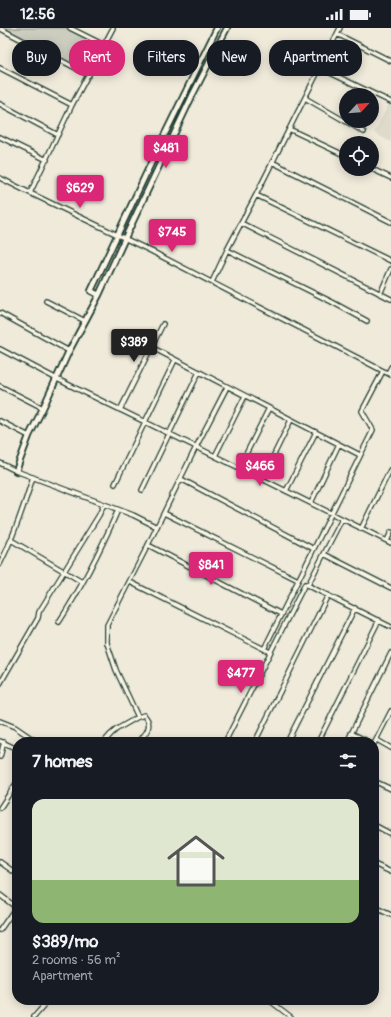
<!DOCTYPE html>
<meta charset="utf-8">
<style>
:root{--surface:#171b24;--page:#242831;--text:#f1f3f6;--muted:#9ea1a6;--accent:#db2777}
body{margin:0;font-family:Pangolin,sans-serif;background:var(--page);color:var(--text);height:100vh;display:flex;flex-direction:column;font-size:15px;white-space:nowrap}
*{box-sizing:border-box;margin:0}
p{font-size:13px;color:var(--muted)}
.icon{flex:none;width:22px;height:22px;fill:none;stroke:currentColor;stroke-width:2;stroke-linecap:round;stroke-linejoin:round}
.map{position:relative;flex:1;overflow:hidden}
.panel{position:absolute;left:12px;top:709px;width:367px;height:268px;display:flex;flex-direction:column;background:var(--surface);border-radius:16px;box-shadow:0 2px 10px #0003}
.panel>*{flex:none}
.top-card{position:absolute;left:12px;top:12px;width:367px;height:36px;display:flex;gap:8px}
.needle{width:26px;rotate:64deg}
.controls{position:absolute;left:339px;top:60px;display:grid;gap:8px}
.controls a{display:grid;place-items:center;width:40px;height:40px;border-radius:50%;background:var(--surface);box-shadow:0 2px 10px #0003;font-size:20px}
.price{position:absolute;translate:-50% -34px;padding:0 9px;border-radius:4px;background:var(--accent);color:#fff;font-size:13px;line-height:26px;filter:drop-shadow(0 1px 2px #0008)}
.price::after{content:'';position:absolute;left:50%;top:24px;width:12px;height:9px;margin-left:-6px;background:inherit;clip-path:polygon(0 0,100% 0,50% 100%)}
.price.on{background:#222;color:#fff}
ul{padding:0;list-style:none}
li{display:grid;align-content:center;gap:8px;height:212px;padding:0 20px}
li span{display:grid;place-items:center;height:124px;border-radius:12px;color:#555}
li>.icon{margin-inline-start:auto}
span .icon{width:72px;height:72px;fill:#fffc;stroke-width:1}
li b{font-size:17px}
h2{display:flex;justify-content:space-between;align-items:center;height:48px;padding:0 20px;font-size:17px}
.chip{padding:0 14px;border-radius:16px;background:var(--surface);box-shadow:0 2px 10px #0003;font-size:14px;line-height:36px}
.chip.on{background:var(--accent);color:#fff}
.status{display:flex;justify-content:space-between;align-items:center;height:28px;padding:0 20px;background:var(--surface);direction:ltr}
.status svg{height:11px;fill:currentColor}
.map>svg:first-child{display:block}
.built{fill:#dedbcc}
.green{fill:#cccdbf;stroke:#76857a}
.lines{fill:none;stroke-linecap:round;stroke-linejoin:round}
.street-casing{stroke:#1f3d34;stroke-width:6}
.secondary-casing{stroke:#1f3d34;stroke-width:8}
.street{stroke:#fcf5e5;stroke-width:3.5}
.secondary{stroke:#fcf5e5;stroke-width:4.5}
</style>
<div class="status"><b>12:56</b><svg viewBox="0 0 49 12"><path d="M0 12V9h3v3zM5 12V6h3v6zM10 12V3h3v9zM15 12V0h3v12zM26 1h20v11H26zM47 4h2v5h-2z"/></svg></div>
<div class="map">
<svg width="391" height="989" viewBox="0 0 391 989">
<rect width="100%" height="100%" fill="#efeada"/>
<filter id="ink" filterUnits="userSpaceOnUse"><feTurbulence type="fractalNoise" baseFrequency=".025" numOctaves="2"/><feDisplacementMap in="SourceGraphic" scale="8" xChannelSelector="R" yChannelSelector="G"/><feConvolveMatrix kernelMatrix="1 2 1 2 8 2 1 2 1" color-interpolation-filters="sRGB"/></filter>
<g filter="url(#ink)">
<path class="built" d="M389,75L391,77V114L374,105Z"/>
<path class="green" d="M0,0H70L104,17L89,47L1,2L0,3Z"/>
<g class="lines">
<defs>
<path id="street" d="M70,0L104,17
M1,1L89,47
M337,6L391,33
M0,40L72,77
M320,40L391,74
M305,70L364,104
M0,76L58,107
M289,101L346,128
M0,109L47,132
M272,134L391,194
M372,141L391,150
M0,150L30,165L151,223L391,347
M30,165L72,77L113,0
M256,167L391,233
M241,195L391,271
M227,222L332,274L367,293
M212,254L227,222L256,167L340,0
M380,266L391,241
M46,273L85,293
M0,285L69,323
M151,319L360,427
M0,321L57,351L262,451L391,515
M388,345L391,339
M0,358L43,380
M120,382L163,296
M0,393L29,408
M215,428L245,368
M0,435L16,443L133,487L157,499
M239,440L269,380
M181,451L314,521
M262,451L291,392
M115,456L175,332
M142,462L199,344
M286,463L316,404
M311,475L339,416
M164,485L298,552
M361,501L390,442
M11,512L82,554
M387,513L391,504
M148,517L281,586
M324,526L391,560
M0,536C14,508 24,478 33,449
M130,554L270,624
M308,557L342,491
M59,594C82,559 101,521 118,482
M264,621L373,402L362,383L383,343
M0,656L38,590L39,584L99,487L104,476
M138,689L116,642L107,615V597L148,517L196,419L227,359
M0,693L15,699L37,714
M351,705L369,714
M377,712L391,720
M0,713L17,721
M104,714L111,706L117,701L138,689L144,687C154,697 146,706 138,714
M225,714L305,556L391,599
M255,714L328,567
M287,714L355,580
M318,714L379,592
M347,714L391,625
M374,716L391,683
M0,729L4,714
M374,753L391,761
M0,780L17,754
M374,797L391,806
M0,834L17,846
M374,836L391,844
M0,867L17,880
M374,879L391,887
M0,902L16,879
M269,972L291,989
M34,989L49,972"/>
<path id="secondary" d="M99,267L91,263L161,114L217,0
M16,443L29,408L43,380L69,323L99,267L125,210L193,66L227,0"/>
</defs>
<use href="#street" class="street-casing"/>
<use href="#secondary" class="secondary-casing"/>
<use href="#street" class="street"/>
<use href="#secondary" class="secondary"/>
</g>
</g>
</svg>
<div class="controls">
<a><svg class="needle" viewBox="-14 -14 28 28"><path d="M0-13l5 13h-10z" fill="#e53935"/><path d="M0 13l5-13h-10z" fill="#9ea1a6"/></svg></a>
<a><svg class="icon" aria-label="locate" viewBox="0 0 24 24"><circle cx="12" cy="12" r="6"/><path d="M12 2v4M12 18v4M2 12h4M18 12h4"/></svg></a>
</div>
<b class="price" style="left:166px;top:141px">$481</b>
<b class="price" style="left:80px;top:181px">$629</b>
<b class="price" style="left:172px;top:225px">$745</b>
<b class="price on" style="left:134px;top:335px">$389</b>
<b class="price" style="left:260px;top:459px">$466</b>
<b class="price" style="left:211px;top:558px">$841</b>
<b class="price" style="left:241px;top:666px">$477</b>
<div class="top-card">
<a class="chip">Buy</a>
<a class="chip on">Rent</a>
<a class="chip">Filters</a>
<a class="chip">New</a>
<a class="chip">Apartment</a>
</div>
<section class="panel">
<h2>7 homes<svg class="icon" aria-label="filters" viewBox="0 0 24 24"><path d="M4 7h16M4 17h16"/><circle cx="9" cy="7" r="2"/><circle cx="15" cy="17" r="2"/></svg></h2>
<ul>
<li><span style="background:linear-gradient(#dfe7d0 65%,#8fb573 0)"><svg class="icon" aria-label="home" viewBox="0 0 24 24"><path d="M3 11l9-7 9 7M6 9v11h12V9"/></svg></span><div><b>$389/mo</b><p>2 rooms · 56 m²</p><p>Apartment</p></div></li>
</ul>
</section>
</div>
